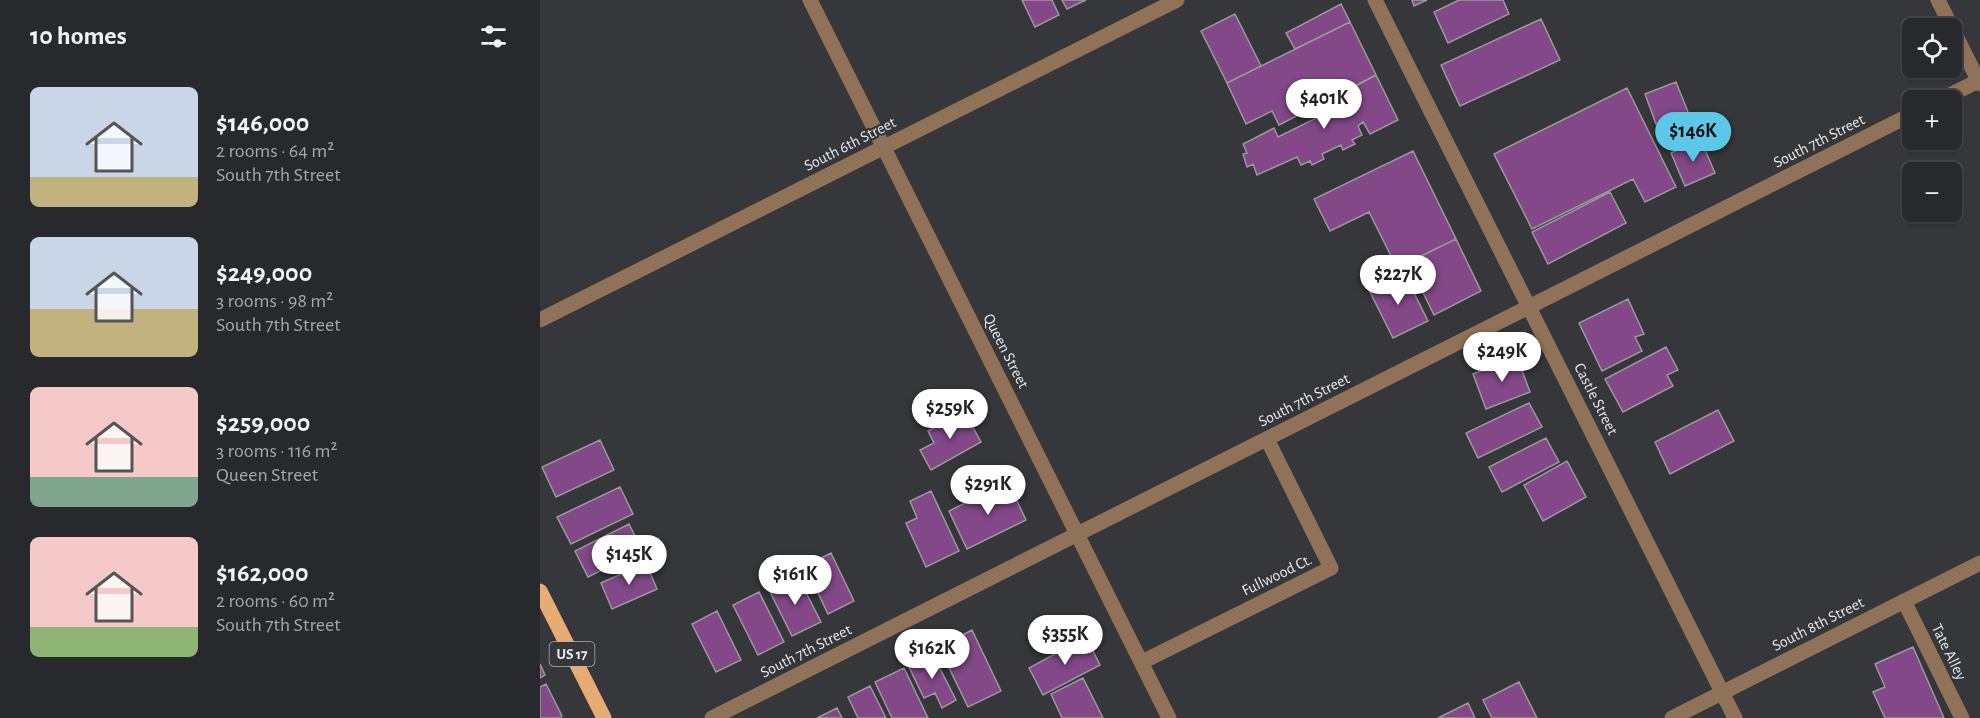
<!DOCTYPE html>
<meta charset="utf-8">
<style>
:root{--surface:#28292c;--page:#303134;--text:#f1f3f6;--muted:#a5a6a9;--line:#444548;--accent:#5dc7e8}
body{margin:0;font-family:"Alegreya Sans",sans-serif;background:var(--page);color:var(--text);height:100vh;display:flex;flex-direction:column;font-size:22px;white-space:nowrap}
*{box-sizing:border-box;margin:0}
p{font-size:20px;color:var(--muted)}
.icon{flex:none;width:33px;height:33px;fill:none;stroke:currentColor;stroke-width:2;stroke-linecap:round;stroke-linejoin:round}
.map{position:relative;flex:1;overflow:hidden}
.side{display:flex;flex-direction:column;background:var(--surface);width:540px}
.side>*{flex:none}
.buttons{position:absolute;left:1362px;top:18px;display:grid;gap:12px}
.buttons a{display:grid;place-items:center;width:60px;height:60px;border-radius:9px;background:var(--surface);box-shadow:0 2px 4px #0004,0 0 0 2px var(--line);font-size:30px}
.price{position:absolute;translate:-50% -51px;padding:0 14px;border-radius:21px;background:#fff;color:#222;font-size:20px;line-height:39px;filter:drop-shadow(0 2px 3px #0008)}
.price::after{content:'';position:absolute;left:50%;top:36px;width:18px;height:14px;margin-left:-9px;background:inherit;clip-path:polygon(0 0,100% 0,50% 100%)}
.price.on{background:var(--accent);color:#111}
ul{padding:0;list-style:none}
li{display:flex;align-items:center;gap:18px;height:150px;padding:0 30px}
li span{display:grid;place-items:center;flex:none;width:168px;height:120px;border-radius:9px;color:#555}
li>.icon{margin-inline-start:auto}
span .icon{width:72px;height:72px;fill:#fffc;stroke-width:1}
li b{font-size:26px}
h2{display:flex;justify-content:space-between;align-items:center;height:72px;padding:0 30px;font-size:26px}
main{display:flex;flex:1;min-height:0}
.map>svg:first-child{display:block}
.building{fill:#824888;stroke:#9b999c;stroke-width:1.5}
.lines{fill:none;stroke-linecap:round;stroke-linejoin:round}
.minor{stroke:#907258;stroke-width:15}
.major{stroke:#e7ab74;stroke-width:15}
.labels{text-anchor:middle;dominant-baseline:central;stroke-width:4.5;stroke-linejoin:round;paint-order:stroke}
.shield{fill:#35373a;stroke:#b3b4b7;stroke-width:1.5}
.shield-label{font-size:15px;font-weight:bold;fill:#e9eaec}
.street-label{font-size:16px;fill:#e9eaec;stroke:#35373a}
</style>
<main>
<section class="side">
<h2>10 homes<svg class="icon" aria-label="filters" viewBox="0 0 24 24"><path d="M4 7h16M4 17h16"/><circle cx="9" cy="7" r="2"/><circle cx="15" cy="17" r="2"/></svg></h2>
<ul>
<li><span style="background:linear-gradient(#c9d6e8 75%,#c2b280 0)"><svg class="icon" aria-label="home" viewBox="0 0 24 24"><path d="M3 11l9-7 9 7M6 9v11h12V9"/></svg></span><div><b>$146,000</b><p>2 rooms · 64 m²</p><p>South 7th Street</p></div></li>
<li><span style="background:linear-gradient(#c9d6e8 60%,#c2b280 0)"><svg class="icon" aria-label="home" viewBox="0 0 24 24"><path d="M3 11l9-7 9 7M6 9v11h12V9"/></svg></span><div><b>$249,000</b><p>3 rooms · 98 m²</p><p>South 7th Street</p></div></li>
<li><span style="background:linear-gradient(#f6c9c9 75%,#7fa58c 0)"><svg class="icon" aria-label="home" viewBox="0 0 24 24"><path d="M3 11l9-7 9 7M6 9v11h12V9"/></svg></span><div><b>$259,000</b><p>3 rooms · 116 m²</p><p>Queen Street</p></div></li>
<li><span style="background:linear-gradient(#f6c9c9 75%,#8fb573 0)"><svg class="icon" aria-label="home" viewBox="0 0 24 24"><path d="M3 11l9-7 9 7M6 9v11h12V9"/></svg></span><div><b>$162,000</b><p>2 rooms · 60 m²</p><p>South 7th Street</p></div></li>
</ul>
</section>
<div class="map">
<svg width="1440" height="718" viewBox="0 0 1440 718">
<rect width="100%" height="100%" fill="#35373a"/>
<path class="building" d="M482,0H512L519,15L495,27Z
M522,0H546L527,9Z
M872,0H887L874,6Z
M919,0H963L969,14L908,43L894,12Z
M801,4L810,22L755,49L746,33Z
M695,14L721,66L687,83L661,31Z
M1001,19L1020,60L920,106L901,65Z
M810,22L836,75L739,125L732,111L706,124L687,83Z
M836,75L858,120L830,134L823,122L818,126L822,135L812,140L815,144L803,150L801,145L782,154L784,159L772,165L770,161L761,165L757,157L717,175L713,164L707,167L703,154L707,153L703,144L734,128L738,137L807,103L803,93Z
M1136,82L1148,112L1116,124L1105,94Z
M1087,88L1136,187L1105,202L1093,179L992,229L954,154Z
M1161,140L1175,173L1145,186L1131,153Z
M873,151L916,239L857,268L829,212L790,231L774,199Z
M1070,192L1086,223L1008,264L992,232Z
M916,239L941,291L894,315L868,262Z
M864,273L888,321L853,338L829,290Z
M1088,299L1104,334L1095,337L1102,351L1062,371L1039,323Z
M1126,347L1138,370L1127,375L1133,386L1083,412L1065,379Z
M977,357L990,392L946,409L933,374Z
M989,403L1002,427L938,458L926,433Z
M1178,410L1194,441L1130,474L1115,442Z
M424,411L441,442L391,470L380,450L394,443L388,431Z
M1006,438L1019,462L962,492L949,467Z
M60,440L74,470L16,497L2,467Z
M1027,461L1046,497L1003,521L984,485Z
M468,482L486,520L427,549L409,511Z
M80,487L93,514L31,544L17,517Z
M391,491L419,551L386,567L366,523L377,518L370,501Z
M89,524L102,550L48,577L35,551Z
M291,553L314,601L288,614L265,566Z
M106,563L117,589L72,609L61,583Z
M257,575L281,622L252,636L229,590Z
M219,592L244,642L218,655L193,605Z
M177,611L201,660L176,672L152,624Z
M432,630L461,691L428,707L399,647Z
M546,637L560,665L503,695L489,668Z
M1373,647L1404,718H1345L1333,692L1345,687L1335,664Z
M392,653L416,700L402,708L395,693L384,698L368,665Z
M0,664L5,675L0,678Z
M364,668L388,718H352L335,682Z
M543,678L563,718H522L511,694Z
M979,682L997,718H952L943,700Z
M6,684L22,716L19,718H0V687Z
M330,686L346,718H318L308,697Z
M928,703L935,718H898Z
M297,708L302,718H277Z"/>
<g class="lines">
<path class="minor" d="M270,0L629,718
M835,0L1195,718
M1398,0L1440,84
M1400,100L1440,80
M0,320L637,0
M1364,601L1422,718
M602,662L791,568L727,439
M172,718L1372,114
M1132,718L1440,563"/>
<path class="major" d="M0,591L64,718"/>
</g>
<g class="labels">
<rect class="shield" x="9.5" y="642" width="45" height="24" rx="4.5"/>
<g class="shield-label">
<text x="32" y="654">US 17</text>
</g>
<g class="street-label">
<text transform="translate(1279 141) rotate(-27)">South 7th Street</text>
<text transform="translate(310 144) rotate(-27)">South 6th Street</text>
<text transform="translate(466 351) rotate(63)">Queen Street</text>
<text transform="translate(1056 399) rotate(63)">Castle Street</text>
<text transform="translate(764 400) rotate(-27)">South 7th Street</text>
<text transform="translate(737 575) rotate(-26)">Fullwood Ct.</text>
<text transform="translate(1278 624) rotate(-27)">South 8th Street</text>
<text transform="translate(266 651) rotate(-27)">South 7th Street</text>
<text transform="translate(1409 652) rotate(64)">Tate Alley</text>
</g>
</g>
</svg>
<div class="buttons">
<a><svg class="icon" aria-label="locate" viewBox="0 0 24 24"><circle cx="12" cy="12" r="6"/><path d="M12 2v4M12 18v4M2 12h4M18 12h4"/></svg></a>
<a>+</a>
<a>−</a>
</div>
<b class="price" style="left:784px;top:130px">$401K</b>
<b class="price on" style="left:1153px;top:163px">$146K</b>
<b class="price" style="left:858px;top:306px">$227K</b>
<b class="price" style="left:962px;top:383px">$249K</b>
<b class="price" style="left:410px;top:440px">$259K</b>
<b class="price" style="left:448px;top:516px">$291K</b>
<b class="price" style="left:89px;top:586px">$145K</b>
<b class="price" style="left:255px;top:606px">$161K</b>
<b class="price" style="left:525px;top:666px">$355K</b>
<b class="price" style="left:392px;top:680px">$162K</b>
</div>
</main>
